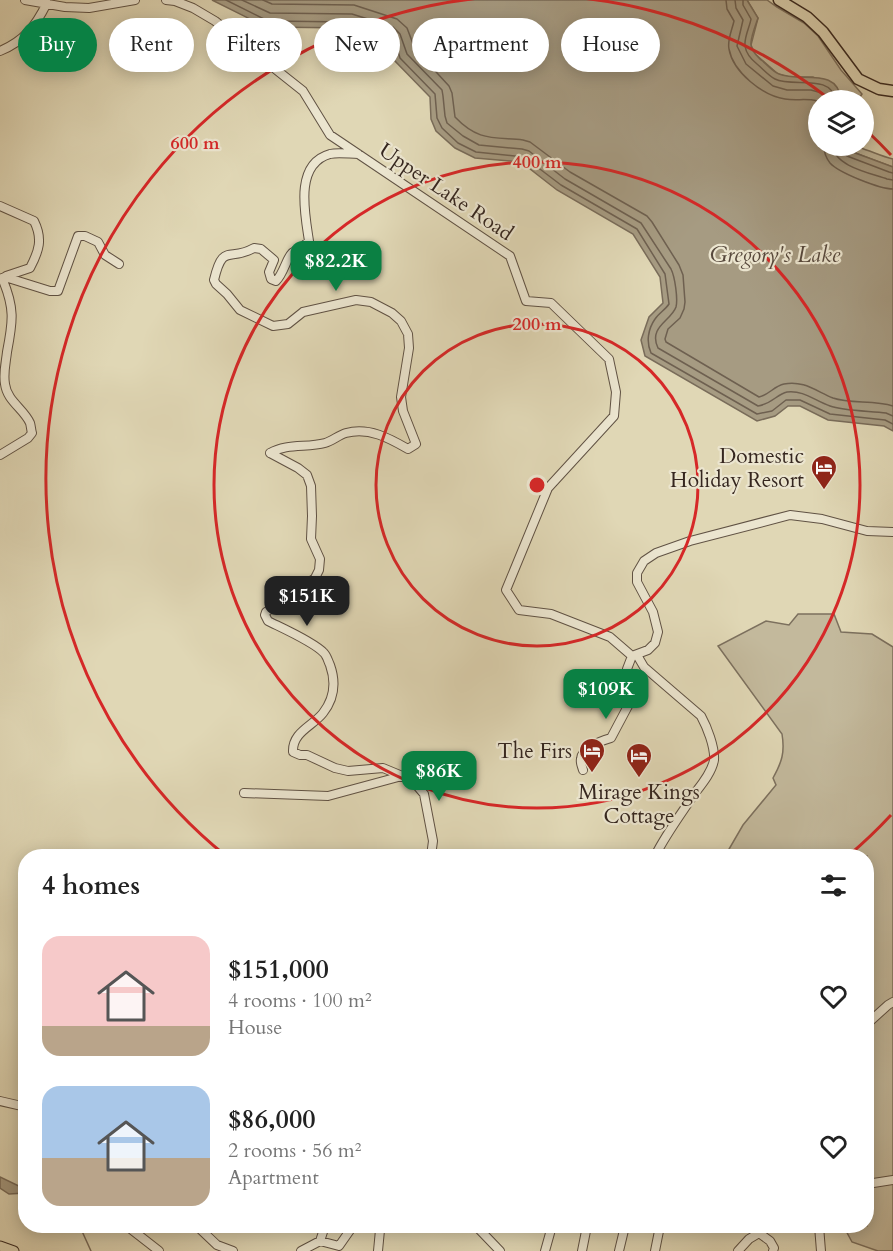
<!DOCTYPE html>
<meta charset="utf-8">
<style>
:root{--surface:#fff;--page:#f2f2f2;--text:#222;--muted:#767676;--accent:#0b8043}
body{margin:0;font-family:Cardo,serif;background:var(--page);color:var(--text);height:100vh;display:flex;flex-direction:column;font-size:22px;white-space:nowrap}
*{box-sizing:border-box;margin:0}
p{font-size:20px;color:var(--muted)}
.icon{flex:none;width:33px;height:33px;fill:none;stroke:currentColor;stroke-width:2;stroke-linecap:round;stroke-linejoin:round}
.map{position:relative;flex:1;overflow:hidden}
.drawer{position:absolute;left:18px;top:849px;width:856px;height:384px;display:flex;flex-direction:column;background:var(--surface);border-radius:24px;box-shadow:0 3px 15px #0003}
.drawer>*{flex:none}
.hud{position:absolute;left:18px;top:18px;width:858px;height:54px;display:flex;gap:12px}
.controls{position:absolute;left:808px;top:90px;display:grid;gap:12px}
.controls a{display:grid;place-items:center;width:66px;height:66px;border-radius:50%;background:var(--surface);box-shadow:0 3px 15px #0003;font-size:30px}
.price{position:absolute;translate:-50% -51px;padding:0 14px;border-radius:12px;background:var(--accent);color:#fff;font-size:20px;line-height:39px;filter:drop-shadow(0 2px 3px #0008)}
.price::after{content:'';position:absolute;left:50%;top:36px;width:18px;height:14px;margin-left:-9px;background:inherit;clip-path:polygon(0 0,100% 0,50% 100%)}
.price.selected{background:#222;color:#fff}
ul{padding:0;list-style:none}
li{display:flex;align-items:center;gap:18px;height:150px;padding:0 24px}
li span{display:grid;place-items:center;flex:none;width:168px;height:120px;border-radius:18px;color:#555}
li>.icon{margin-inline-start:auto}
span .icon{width:72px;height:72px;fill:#fffc;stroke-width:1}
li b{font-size:26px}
h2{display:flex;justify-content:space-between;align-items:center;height:72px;padding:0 24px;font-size:26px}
.pill{padding:0 21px;border-radius:27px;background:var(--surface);box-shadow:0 3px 15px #0003;font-size:21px;line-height:54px}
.pill.selected{background:var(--accent);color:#fff}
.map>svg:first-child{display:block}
.green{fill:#c3b99c;stroke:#7c705e;stroke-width:1.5}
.water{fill:#a69b82;stroke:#796c5a;stroke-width:1.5}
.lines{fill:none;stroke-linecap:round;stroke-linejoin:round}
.shore{stroke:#6e6050;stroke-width:1.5}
.stream{stroke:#796c5a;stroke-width:1.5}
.minor-casing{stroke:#605244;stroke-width:10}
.major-casing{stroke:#35261f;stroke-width:11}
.highway-casing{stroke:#35261f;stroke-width:13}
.minor{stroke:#ebe5cf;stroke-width:8}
.major{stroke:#e0d7b5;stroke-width:9}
.highway{stroke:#e0d7b5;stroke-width:10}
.ring{fill:none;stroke:#d62828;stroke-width:3}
.labels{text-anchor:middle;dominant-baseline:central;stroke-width:4.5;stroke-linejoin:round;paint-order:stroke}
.street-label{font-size:21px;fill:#35261f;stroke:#ebe5cf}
.poi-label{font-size:21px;fill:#35261f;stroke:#ebe5cf;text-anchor:end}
.water-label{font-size:22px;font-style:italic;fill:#57493d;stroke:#ebe5cf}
.centre{fill:#d62828;stroke:#ebe5cf;stroke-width:3}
.ring-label{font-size:18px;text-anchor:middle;font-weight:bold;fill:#d62828;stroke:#ebe5cf;stroke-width:4.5;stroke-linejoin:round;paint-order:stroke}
</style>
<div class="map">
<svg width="893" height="1251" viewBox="0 0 893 1251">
<rect width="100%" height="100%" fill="#e0d7b5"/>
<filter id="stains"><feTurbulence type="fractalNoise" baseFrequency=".00333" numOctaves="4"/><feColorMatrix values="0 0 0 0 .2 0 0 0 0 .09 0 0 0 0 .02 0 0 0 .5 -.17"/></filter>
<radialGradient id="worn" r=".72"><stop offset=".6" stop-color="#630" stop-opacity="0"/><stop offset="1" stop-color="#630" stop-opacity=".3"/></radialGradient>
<path class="green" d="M747,0H767L777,7L804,23L818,36L841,70L862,94L858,100H841L840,93L813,77H789L778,74L755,54L751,45L758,18Z
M844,146C862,145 875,155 893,159V167L850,151Z
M798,614H834L841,632L872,634L893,647V1251H878L852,1242L845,1229L829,1227V1226H867V856H725L743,825L776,785L773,778C782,762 785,752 782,734L718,646L766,621L789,625Z"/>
<path class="water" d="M212,0H747L758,18C756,24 750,39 751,45C751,51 757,56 761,60C767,64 773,72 779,74C800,83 838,66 841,100H819V146H844L850,151L893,167V431L884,426L828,420L800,406H788L775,416L757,421L645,356L641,340L649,317L663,303L660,277L633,234L557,190L521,162L475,158L455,148L436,131L431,119L430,97L395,61L388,39L350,28L266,27Z
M0,1177L25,1189V1193L9,1194L0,1188Z"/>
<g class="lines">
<path class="shore" d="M226,0L268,21L351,22L390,34L394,38L400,58L435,94L437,118L442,128L458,143L476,152L524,157L561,185L637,229L665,274L669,304C665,310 659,313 655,319C648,329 646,342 651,353L757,414L772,411L786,400H800L830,414L885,420L893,424
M242,0L270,13L352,14L393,27L400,34L407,54L442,90L443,96L445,116L447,123L463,136L479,145L522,149L529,151L565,179L641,223L671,269C675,277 678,299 676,307C671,321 648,327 658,348L758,406C772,404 777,394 787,392C804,390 815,401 830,406C843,411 871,411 886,413L893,416
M263,0L272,4L354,5L397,19L407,28L415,49L449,86L452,93L455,117C478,141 492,137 523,140L530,142L570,172L647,216L652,222L679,265L683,275L685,302L684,309L680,318L668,329L665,339L666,342L759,397C769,395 774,386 784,384C803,380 816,391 833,398C850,404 874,400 893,406
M726,0L727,9L734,21C732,30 727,40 729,49C733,72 763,96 785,99C796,101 807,98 817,101L819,104
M735,0L736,8L743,20L737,46L746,64L773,86L787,90H811L822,93L827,98V100
M743,0V5L751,19C750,26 744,37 745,46C746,53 752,60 757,64C763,69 769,76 775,79C792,88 832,73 835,100
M824,146C824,152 826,158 830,163C839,173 880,189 893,189
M833,146C834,166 870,173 887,179L893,180
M841,146L842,151L847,156L889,172L893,173"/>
<path class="stream" d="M73,1226L81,1229L91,1251"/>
<defs>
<path id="minor" d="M25,0L65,7L89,8L135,0
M166,0L175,1L193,8L215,21L303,91L330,135L510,256L526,301L551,303L609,359L616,392L614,416L548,488L506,590L519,610L551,614L610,637L632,656L648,650L655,643L658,632L653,612L637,582V573L644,561L656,553L690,541L790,515L822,519L867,531L893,532
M0,51C24,41 35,27 47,3
M0,206L34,221C43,239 39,251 30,268L6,276
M5,277L50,291H58L78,236H85L98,242L105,255L119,264
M270,453C287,443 307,448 325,443C332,441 339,435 346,433C369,427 389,438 408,449L416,444L403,411L401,397L409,348L408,334L401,321L392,313L371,302L356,300L303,312L288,324L273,326L240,310L227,294L216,284L214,280C223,242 229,262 254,248L261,249L274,260L269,272L271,279L276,281C284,273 286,259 292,253C297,249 302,249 309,241C305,214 294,164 330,154C338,152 350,154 358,154
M270,453L298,468L307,475L311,486L312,516L311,539L320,559L319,570L315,578L266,612L265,615L268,621C282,628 314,642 324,653C327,656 328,661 330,665C336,682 334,699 323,713C313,726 292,732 293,752L300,755H307L335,768L348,771L383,768L412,780L424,794L433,841L431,856
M0,455L28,438L32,433C31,430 31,426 30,423C24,409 7,401 5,384C3,373 6,362 7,352C13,321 15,308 2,278
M637,655L644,667L701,716C707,727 715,747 714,760C712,772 702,784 695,793C681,814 666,834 655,856
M583,770C582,766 580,763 581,759C582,747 601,741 611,738L628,706L629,684L627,669L632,656
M244,793L328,796L402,776
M867,1024L888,1005L893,1002
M0,1101L26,1107
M867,1184L893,1180
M127,1226L159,1251
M197,1226L217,1245L233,1251
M476,1226L500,1251
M819,1226L821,1251
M320,1241L325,1226
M301,1251L320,1241L339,1246L353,1226
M378,1251L380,1230L379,1226
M545,1251L552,1226
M582,1251L587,1226
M619,1251L625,1226
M655,1251L660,1226
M738,1251L749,1239L759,1233L770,1241L774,1248L773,1251"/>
<path id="major" d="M0,1246L14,1251"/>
<path id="highway" d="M779,0L807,17L823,32L858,79L879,89L893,91"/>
</defs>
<use href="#minor" class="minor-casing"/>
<use href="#major" class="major-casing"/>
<use href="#highway" class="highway-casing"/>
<use href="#minor" class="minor"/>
<use href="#major" class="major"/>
<use href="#highway" class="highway"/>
</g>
<g class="ring">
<circle cx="537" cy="485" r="161"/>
<circle cx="537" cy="485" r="323"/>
<path d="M891 815A484 484 0 0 1 848 856M226 856A484 484 0 0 1 828 98M867 131A484 484 0 0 1 891 155"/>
</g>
<defs>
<symbol id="hotel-pin" viewBox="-11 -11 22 30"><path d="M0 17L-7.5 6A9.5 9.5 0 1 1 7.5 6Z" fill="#8f2418" stroke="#ebe5cf"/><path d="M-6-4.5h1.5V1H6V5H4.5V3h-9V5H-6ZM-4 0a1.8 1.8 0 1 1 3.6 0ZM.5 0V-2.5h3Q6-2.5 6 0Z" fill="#fff"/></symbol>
</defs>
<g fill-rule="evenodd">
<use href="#hotel-pin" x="809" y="453" width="30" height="40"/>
<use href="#hotel-pin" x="577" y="736" width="30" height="40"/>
<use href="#hotel-pin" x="624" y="741" width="30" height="40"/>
</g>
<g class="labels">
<g class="street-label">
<text transform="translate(446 192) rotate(34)">Upper Lake Road</text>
</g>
<g class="poi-label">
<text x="804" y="456">Domestic<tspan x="804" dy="24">Holiday Resort</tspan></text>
<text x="572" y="751">The Firs</text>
<text x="639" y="792" text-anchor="middle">Mirage Kings<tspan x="639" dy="24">Cottage</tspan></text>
</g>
<g class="water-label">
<text x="775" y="255">Gregory's Lake</text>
</g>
</g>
<circle cx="537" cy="485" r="9" class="centre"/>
<g class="ring-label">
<text x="195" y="149">600 m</text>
<text x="537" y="168">400 m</text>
<text x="537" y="330">200 m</text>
</g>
<rect width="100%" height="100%" filter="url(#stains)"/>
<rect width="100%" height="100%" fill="url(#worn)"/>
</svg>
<div class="controls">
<a><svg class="icon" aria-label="layers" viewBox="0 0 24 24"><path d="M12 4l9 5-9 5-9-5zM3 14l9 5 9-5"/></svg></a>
</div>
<b class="price" style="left:336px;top:292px">$82.2K</b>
<b class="price selected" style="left:307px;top:627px">$151K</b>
<b class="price" style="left:606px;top:720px">$109K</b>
<b class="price" style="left:439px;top:802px">$86K</b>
<div class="hud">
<a class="pill selected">Buy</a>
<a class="pill">Rent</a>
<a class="pill">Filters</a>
<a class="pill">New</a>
<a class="pill">Apartment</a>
<a class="pill">House</a>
</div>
<section class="drawer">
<h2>4 homes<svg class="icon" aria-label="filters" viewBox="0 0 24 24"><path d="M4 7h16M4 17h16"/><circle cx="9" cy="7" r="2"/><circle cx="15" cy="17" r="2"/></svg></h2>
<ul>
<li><span style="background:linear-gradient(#f6c9c9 75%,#b9a48a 0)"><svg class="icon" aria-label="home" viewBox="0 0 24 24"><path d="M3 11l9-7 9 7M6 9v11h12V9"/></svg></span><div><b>$151,000</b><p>4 rooms · 100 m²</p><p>House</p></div><svg class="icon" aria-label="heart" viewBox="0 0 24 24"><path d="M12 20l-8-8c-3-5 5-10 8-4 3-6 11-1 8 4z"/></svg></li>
<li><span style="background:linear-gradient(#a9c7e8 60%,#b9a48a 0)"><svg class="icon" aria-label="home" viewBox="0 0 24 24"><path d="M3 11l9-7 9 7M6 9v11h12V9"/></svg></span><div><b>$86,000</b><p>2 rooms · 56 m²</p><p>Apartment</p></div><svg class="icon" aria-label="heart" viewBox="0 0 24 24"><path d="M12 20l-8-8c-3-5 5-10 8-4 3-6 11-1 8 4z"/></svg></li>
</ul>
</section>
</div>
